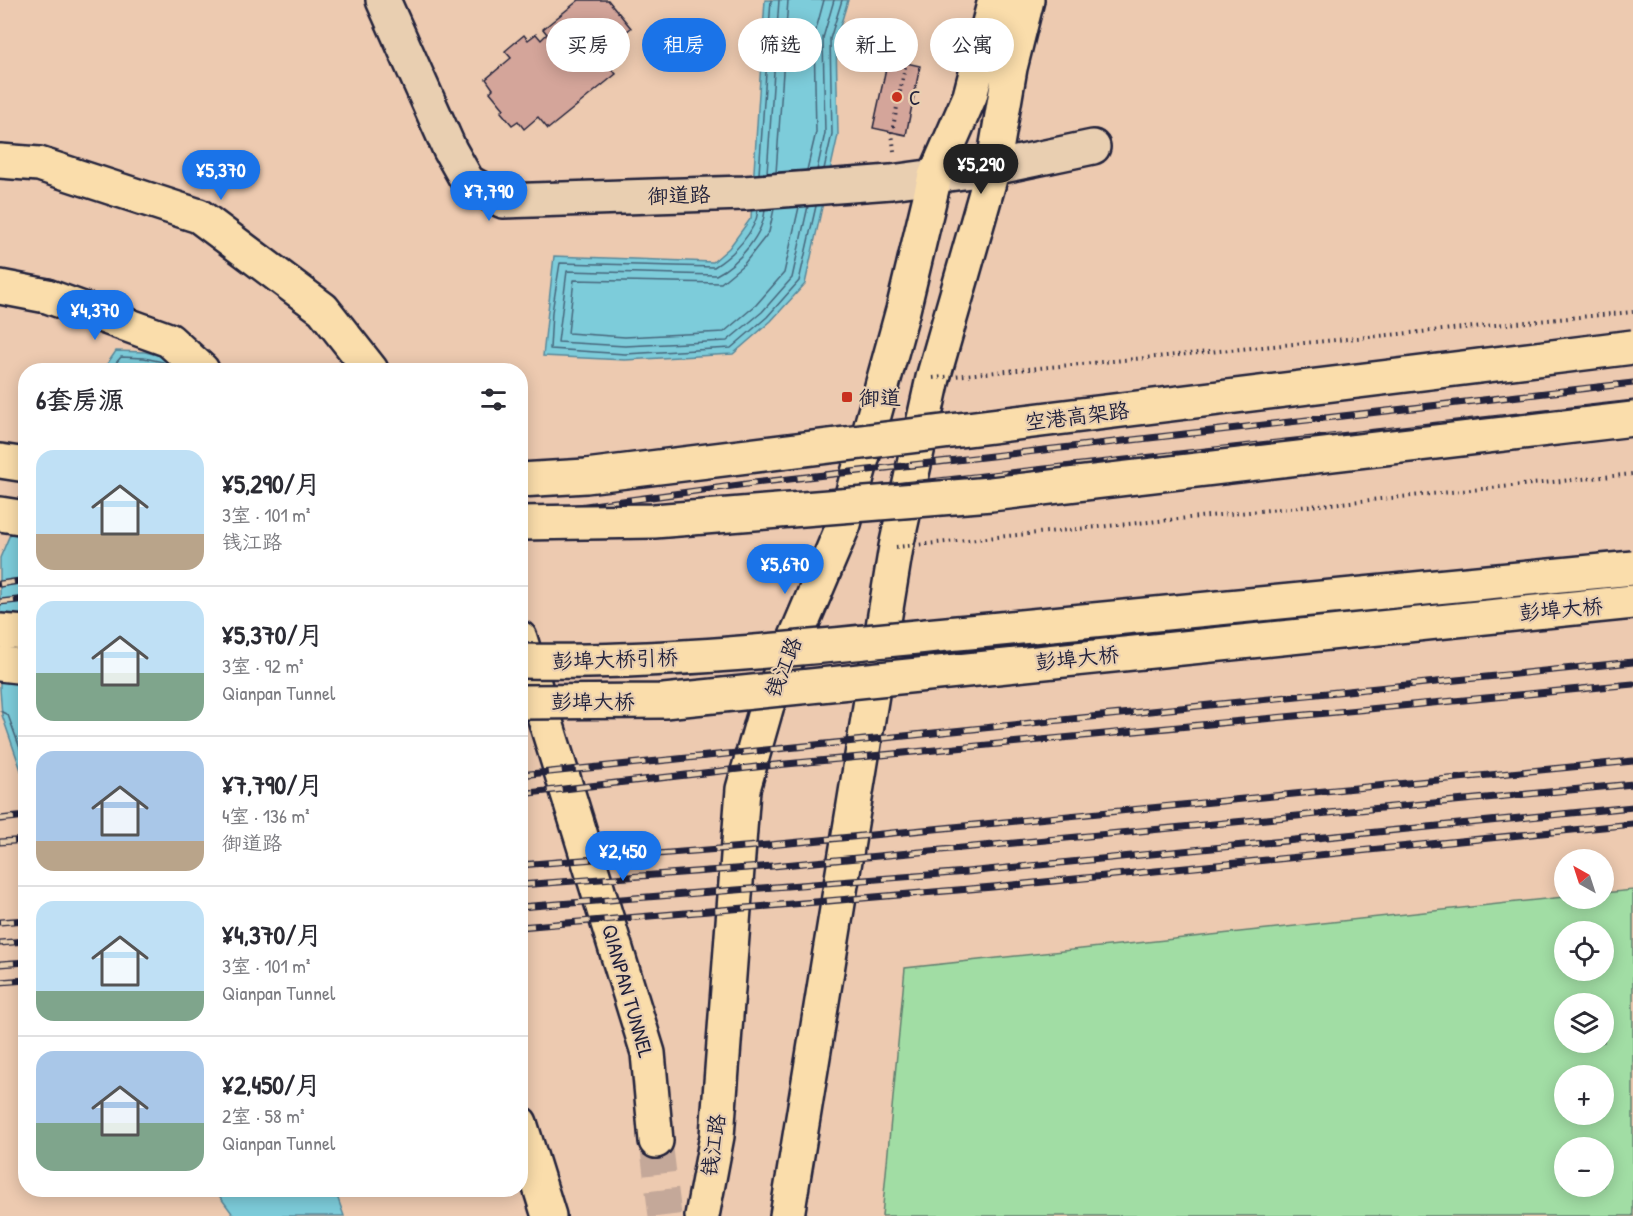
<!DOCTYPE html>
<html lang="zh">
<meta charset="utf-8">
<style>
:root{--surface:#fff;--page:#f2f2f3;--text:#2b2b33;--muted:#7c7c81;--line:#e1e1e2;--accent:#1a73e8}
body{margin:0;font-family:"Patrick Hand","LXGW WenKai TC",sans-serif;background:var(--page);color:var(--text);height:100vh;display:flex;flex-direction:column;font-size:22px;white-space:nowrap}
*{box-sizing:border-box;margin:0}
p{font-size:20px;color:var(--muted)}
.icon{flex:none;width:33px;height:33px;fill:none;stroke:currentColor;stroke-width:2;stroke-linecap:round;stroke-linejoin:round}
.map{position:relative;flex:1;overflow:hidden}
.side{position:absolute;left:18px;top:363px;width:510px;height:834px;display:flex;flex-direction:column;background:var(--surface);border-radius:24px;box-shadow:0 3px 15px #0003}
.side>*{flex:none}
.hud{position:absolute;left:546px;top:18px;width:570px;height:54px;display:flex;gap:12px}
.needle{width:39px;rotate:321deg}
.buttons{position:absolute;left:1554px;top:849px;display:grid;gap:12px}
.buttons a{display:grid;place-items:center;width:60px;height:60px;border-radius:50%;background:var(--surface);box-shadow:0 3px 15px #0003;font-size:30px}
.price{position:absolute;translate:-50% -51px;padding:0 14px;border-radius:21px;background:var(--accent);color:#fff;font-size:20px;line-height:39px;filter:drop-shadow(0 2px 3px #0008)}
.price::after{content:'';position:absolute;left:50%;top:36px;width:18px;height:14px;margin-left:-9px;background:inherit;clip-path:polygon(0 0,100% 0,50% 100%)}
.price.active{background:#222;color:#fff}
ul{padding:0;list-style:none}
li{display:flex;align-items:center;gap:18px;height:150px;padding:0 18px}
li+li{border-top:2px solid var(--line)}
li span{display:grid;place-items:center;flex:none;width:168px;height:120px;border-radius:18px;color:#555}
li>.icon{margin-inline-start:auto}
span .icon{width:72px;height:72px;fill:#fffc;stroke-width:1}
li b{font-size:26px}
h2{display:flex;justify-content:space-between;align-items:center;height:72px;padding:0 18px;font-size:26px}
.pill{padding:0 21px;border-radius:27px;background:var(--surface);box-shadow:0 3px 15px #0003;font-size:21px;line-height:54px}
.pill.active{background:var(--accent);color:#fff}
.map>svg:first-child{display:block}
.green{fill:#a1dda4;stroke:#628070;stroke-width:1.5;fill-rule:evenodd}
.water{fill:#7dccda;stroke:#59889a;stroke-width:1.5}
.lines{fill:none;stroke-linecap:round;stroke-linejoin:round}
.shore{stroke:#46667b;stroke-width:1.5}
.building{fill:#d4a59a;stroke:#22223b;stroke-width:1.5}
.major-tunnel{stroke:#c4a899;stroke-width:33;stroke-dasharray:33 16;stroke-linecap:butt}
.minor-casing{stroke:#22223b;stroke-width:38}
.major-casing{stroke:#22223b;stroke-width:38}
.highway-casing{stroke:#22223b;stroke-width:38}
.path{stroke:#22223b;stroke-width:4;stroke-dasharray:1.5 4.5;stroke-linecap:butt}
.minor{stroke:#e9cfb1;stroke-width:33}
.major{stroke:#faddab;stroke-width:33}
.highway{stroke:#faddab;stroke-width:33}
.rail-casing{stroke:#22223b;stroke-width:7}
.rail{stroke:#e9cfb1;stroke-width:4.5;stroke-dasharray:14;stroke-linecap:butt}
.major-bridge-casing{stroke:#22223b;stroke-width:38;stroke-linecap:butt}
.highway-bridge-casing{stroke:#22223b;stroke-width:38;stroke-linecap:butt}
.path-bridge{stroke:#22223b;stroke-width:4;stroke-dasharray:1.5 4.5;stroke-linecap:butt}
.major-bridge{stroke:#faddab;stroke-width:33}
.highway-bridge{stroke:#faddab;stroke-width:33}
.poi-dot{fill:#c8321e;stroke:#e9cfb1;stroke-width:2}
.labels{text-anchor:middle;dominant-baseline:central;stroke-width:4.5;stroke-linejoin:round;paint-order:stroke}
.poi-label{font-size:21px;fill:#22223b;stroke:#e9cfb1;text-anchor:start}
.street-label{font-size:21px;fill:#22223b;stroke:#e9cfb1}
</style>
<div class="map">
<svg width="1633" height="1216" viewBox="0 0 1633 1216">
<rect width="100%" height="100%" fill="#edcab0"/>
<filter id="ink" filterUnits="userSpaceOnUse"><feTurbulence type="fractalNoise" baseFrequency=".0167" numOctaves="2"/><feDisplacementMap in="SourceGraphic" scale="12" xChannelSelector="R" yChannelSelector="G"/><feConvolveMatrix kernelMatrix="1 2 1 2 8 2 1 2 1" color-interpolation-filters="sRGB"/></filter>
<g filter="url(#ink)">
<path class="green" d="M1633,890V1216H882L905,968L1564,897L1604,898V893ZM1564,932H1604V970H1564ZM1564,1004H1604V1042H1564ZM1564,1076H1604V1114H1564ZM1564,1148H1604V1186H1564Z"/>
<path class="water" d="M765,0H848L836,40L838,135L805,284L771,321L733,354L625,360L543,356L554,256L713,262L729,248L751,218Z
M116,351L145,352L170,358L172,370H103Z
M25,499V797L23,776L2,715L0,689V558Z
M215,1190H335L344,1216H234Z"/>
<g class="lines">
<path class="shore" d="M824,169L832,134L830,39L842,0
M807,170L816,132L814,37L824,0
M817,170L825,133L823,38L834,0
M767,173L779,0
M776,173L788,0
M759,174L771,0
M765,209C764,234 738,264 716,275L567,271L558,342L625,346L727,341L762,312L792,278L808,206
M774,209L769,232L744,264L721,283L574,280L568,333L625,337L724,332L756,305L784,273L799,207
M758,210C756,232 732,256 714,267L560,263L552,312L550,349L625,354L731,348L767,317L799,281L816,206
M110,370L121,357L144,358L163,362L166,370
M0,711L8,715L26,765"/>
</g>
<path class="building" d="M579,0H608L631,28L599,54L616,74L548,129L538,117L524,129L518,121L512,125L501,112L504,109L490,92L493,89L486,79L511,58L505,51L524,35L528,40L536,34L541,40L547,34L543,29Z
M877,41L892,45L888,59L873,56Z
M888,59L920,66L906,135L873,128Z"/>
<g class="lines">
<path class="major-tunnel" d="M656,1141L665,1216"/>
<defs>
<path id="minor" d="M383,0L450,150L468,182L503,201L744,193L891,182L993,168L1093,147"/>
<path id="major" d="M0,161L39,164L199,216L323,309L371,370
M0,287L47,296L169,340L202,370
M0,631L26,633
M520,638L648,1053L656,1141
M0,664L26,667
M520,1123L549,1216
M702,1216L717,1136L743,789L767,705L844,524L903,310L935,176L970,96L995,0
M787,1216L896,547L933,378L993,168L1010,68L1027,0"/>
<path id="highway" d="M0,461L26,465
M0,514L26,518"/>
</defs>
<use href="#minor" class="minor-casing"/>
<use href="#major" class="major-casing"/>
<use href="#highway" class="highway-casing"/>
<path class="path" d="M894,151L892,132L910,42"/>
<use href="#minor" class="minor"/>
<use href="#major" class="major"/>
<use href="#highway" class="highway"/>
<defs>
<path id="rail" d="M520,515L754,483L1633,383
M520,531L616,517L1633,403
M0,584L26,580
M0,602L26,599
M520,775L1633,662
M520,794L765,766L1633,684
M0,819L26,816
M0,842L26,840
M520,865L769,845L1633,761
M520,885L773,866L1633,784
M520,907L967,872L1633,807
M0,922L26,920
M520,927L993,887L1633,824
M0,943L26,941
M0,964L26,962
M0,982L26,980"/>
</defs>
<use href="#rail" class="rail-casing"/>
<use href="#rail" class="rail"/>
<defs>
<path id="major-bridge" d="M520,661C674,664 827,645 979,631C1197,611 1415,591 1633,568
M520,702L664,701L1633,602"/>
<path id="highway-bridge" d="M520,480L586,476L1633,347
M520,523L654,521L991,494L1633,419"/>
</defs>
<use href="#major-bridge" class="major-bridge-casing"/>
<use href="#highway-bridge" class="highway-bridge-casing"/>
<path class="path-bridge" d="M933,378L1633,312
M896,547L1633,474"/>
<use href="#major-bridge" class="major-bridge"/>
<use href="#highway-bridge" class="highway-bridge"/>
</g>
</g>
<g class="poi-dot">
<circle cx="897" cy="97" r="6"/>
<rect x="841" y="391" width="12" height="12" rx="3"/>
</g>
<g class="labels">
<g class="poi-label">
<text x="909" y="97">C</text>
<text x="859" y="397">御道</text>
</g>
<g class="street-label">
<text transform="translate(679 195) rotate(-2)">御道路</text>
<text transform="translate(1077 416) rotate(-7)">空港高架路</text>
<text transform="translate(1561 609) rotate(-5)">彭埠大桥</text>
<text transform="translate(1077 658) rotate(-6)">彭埠大桥</text>
<text transform="translate(615 659) rotate(-2)">彭埠大桥引桥</text>
<text transform="translate(783 667) rotate(-68)">钱江路</text>
<text x="593" y="701">彭埠大桥</text>
<text transform="translate(628 991) rotate(74)">QIANPAN TUNNEL</text>
<text transform="translate(713 1145) rotate(-82)">钱江路</text>
</g>
</g>
</svg>
<div class="buttons">
<a><svg class="needle" viewBox="-14 -14 28 28"><path d="M0-13l5 13h-10z" fill="#e53935"/><path d="M0 13l5-13h-10z" fill="#7c7c81"/></svg></a>
<a><svg class="icon" aria-label="locate" viewBox="0 0 24 24"><circle cx="12" cy="12" r="6"/><path d="M12 2v4M12 18v4M2 12h4M18 12h4"/></svg></a>
<a><svg class="icon" aria-label="layers" viewBox="0 0 24 24"><path d="M12 4l9 5-9 5-9-5zM3 14l9 5 9-5"/></svg></a>
<a>+</a>
<a>−</a>
</div>
<b class="price active" style="left:981px;top:195px">¥5,290</b>
<b class="price" style="left:221px;top:201px">¥5,370</b>
<b class="price" style="left:489px;top:222px">¥7,790</b>
<b class="price" style="left:95px;top:341px">¥4,370</b>
<b class="price" style="left:785px;top:595px">¥5,670</b>
<b class="price" style="left:623px;top:882px">¥2,450</b>
<div class="hud">
<a class="pill">买房</a>
<a class="pill active">租房</a>
<a class="pill">筛选</a>
<a class="pill">新上</a>
<a class="pill">公寓</a>
</div>
<section class="side">
<h2>6套房源<svg class="icon" aria-label="filters" viewBox="0 0 24 24"><path d="M4 7h16M4 17h16"/><circle cx="9" cy="7" r="2"/><circle cx="15" cy="17" r="2"/></svg></h2>
<ul>
<li><span style="background:linear-gradient(#bfe0f5 70%,#b9a48a 0)"><svg class="icon" aria-label="home" viewBox="0 0 24 24"><path d="M3 11l9-7 9 7M6 9v11h12V9"/></svg></span><div><b>¥5,290/月</b><p>3室 · 101 m²</p><p>钱江路</p></div></li>
<li><span style="background:linear-gradient(#bfe0f5 60%,#7fa58c 0)"><svg class="icon" aria-label="home" viewBox="0 0 24 24"><path d="M3 11l9-7 9 7M6 9v11h12V9"/></svg></span><div><b>¥5,370/月</b><p>3室 · 92 m²</p><p>Qianpan Tunnel</p></div></li>
<li><span style="background:linear-gradient(#a9c7e8 75%,#b9a48a 0)"><svg class="icon" aria-label="home" viewBox="0 0 24 24"><path d="M3 11l9-7 9 7M6 9v11h12V9"/></svg></span><div><b>¥7,790/月</b><p>4室 · 136 m²</p><p>御道路</p></div></li>
<li><span style="background:linear-gradient(#bfe0f5 75%,#7fa58c 0)"><svg class="icon" aria-label="home" viewBox="0 0 24 24"><path d="M3 11l9-7 9 7M6 9v11h12V9"/></svg></span><div><b>¥4,370/月</b><p>3室 · 101 m²</p><p>Qianpan Tunnel</p></div></li>
<li><span style="background:linear-gradient(#a9c7e8 60%,#7fa58c 0)"><svg class="icon" aria-label="home" viewBox="0 0 24 24"><path d="M3 11l9-7 9 7M6 9v11h12V9"/></svg></span><div><b>¥2,450/月</b><p>2室 · 58 m²</p><p>Qianpan Tunnel</p></div></li>
</ul>
</section>
</div>
